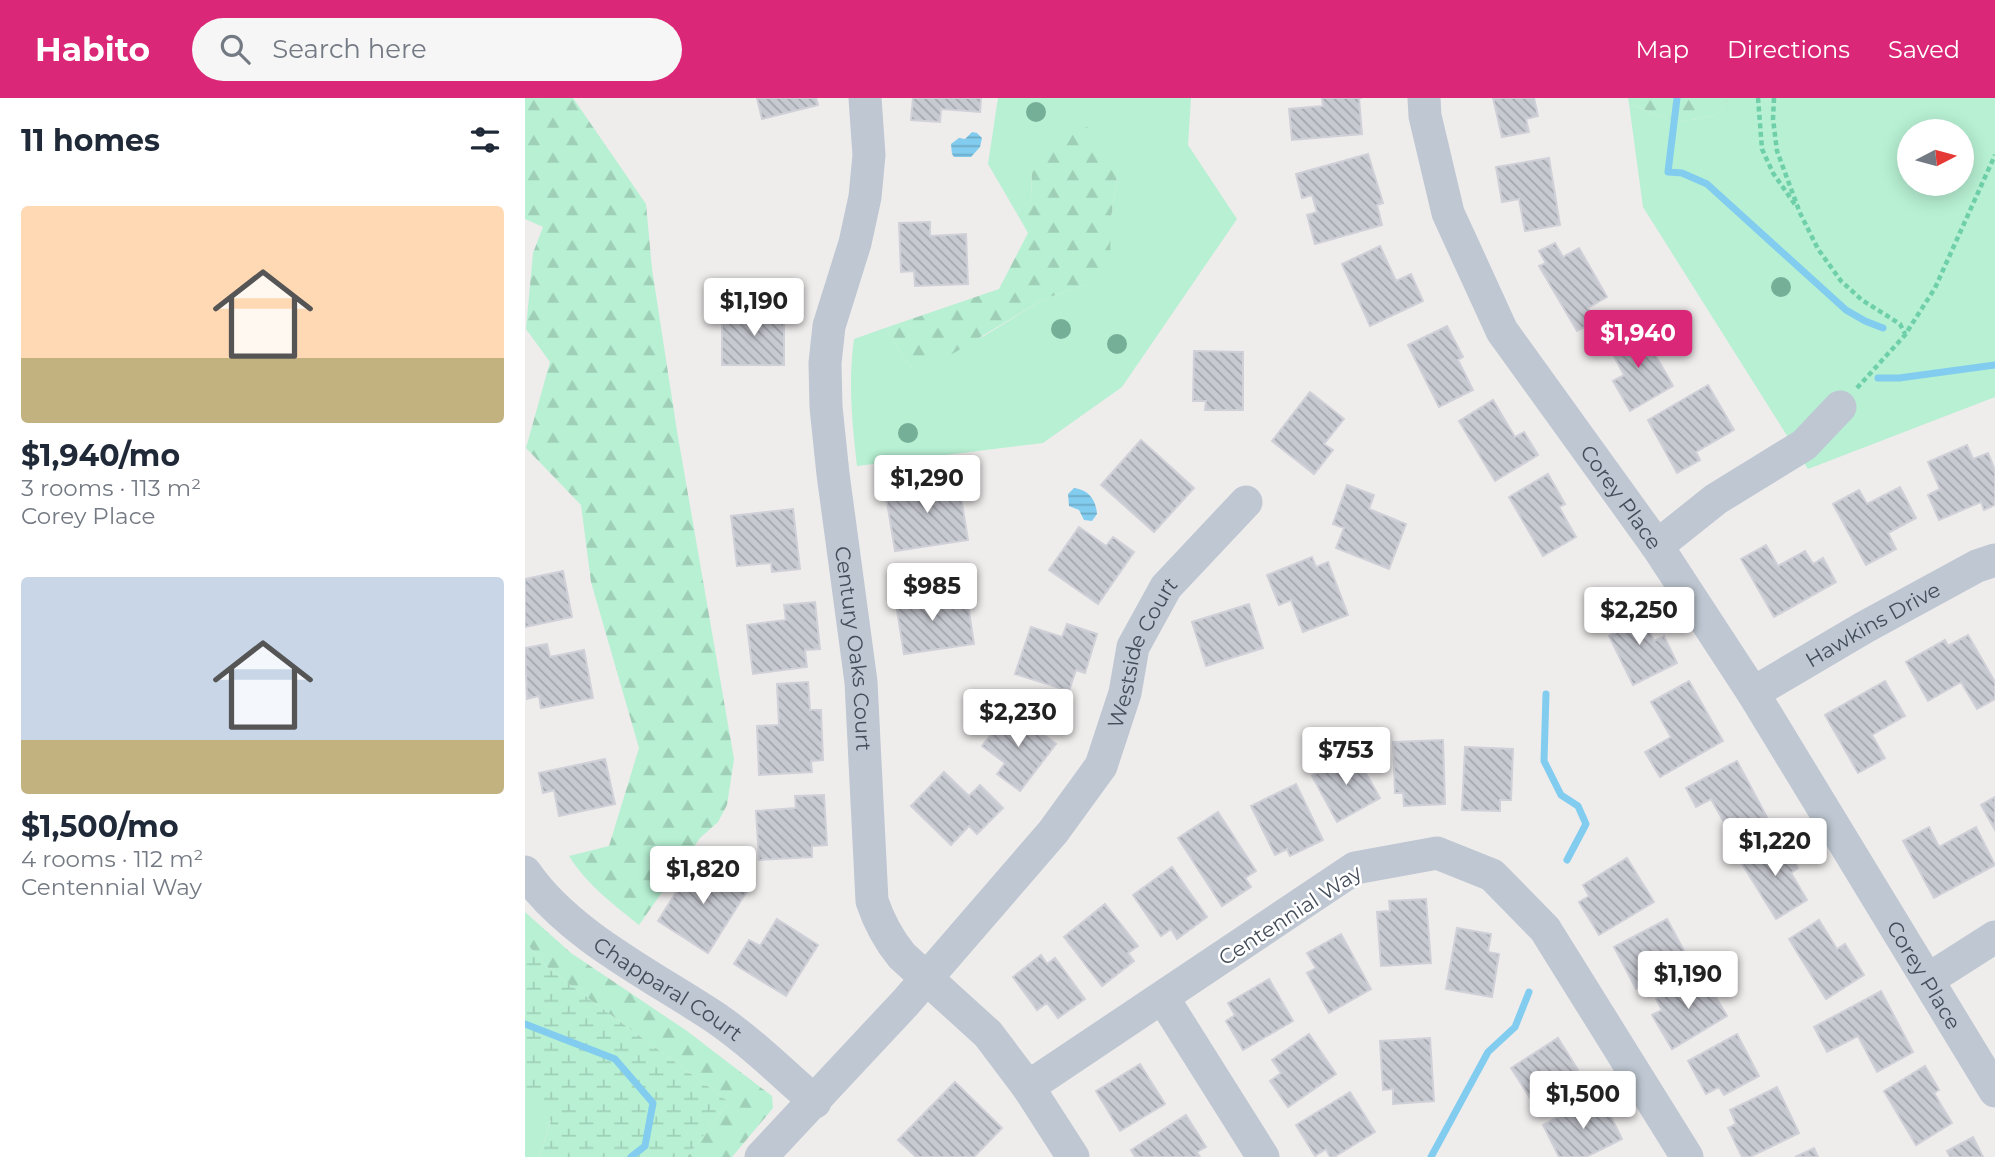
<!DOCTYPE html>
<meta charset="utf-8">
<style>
:root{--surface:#fff;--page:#f6f6f7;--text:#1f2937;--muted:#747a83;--accent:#db2777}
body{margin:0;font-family:Montserrat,sans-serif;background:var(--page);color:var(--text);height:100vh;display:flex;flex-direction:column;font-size:26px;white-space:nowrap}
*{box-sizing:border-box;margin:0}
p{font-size:23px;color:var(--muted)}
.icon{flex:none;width:38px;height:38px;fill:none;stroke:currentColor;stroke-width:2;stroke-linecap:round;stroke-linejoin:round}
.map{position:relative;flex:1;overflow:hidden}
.details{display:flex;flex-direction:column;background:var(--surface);width:525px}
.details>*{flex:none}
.needle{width:46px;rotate:84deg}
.controls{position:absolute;left:1372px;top:21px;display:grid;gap:14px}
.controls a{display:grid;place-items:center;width:77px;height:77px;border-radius:50%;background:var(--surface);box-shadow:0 4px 18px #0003;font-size:35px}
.price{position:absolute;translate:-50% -60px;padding:0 16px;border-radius:7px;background:#fff;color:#222;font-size:23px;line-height:46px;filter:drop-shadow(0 2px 4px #0008)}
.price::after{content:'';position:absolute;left:50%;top:42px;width:21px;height:16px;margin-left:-10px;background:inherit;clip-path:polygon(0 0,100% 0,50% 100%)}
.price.on{background:var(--accent);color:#fff}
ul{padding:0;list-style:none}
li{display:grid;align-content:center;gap:14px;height:371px;padding:0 21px}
li span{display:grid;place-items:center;height:217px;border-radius:7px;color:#555}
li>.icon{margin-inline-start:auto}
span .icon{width:126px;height:126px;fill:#fffc;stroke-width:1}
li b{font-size:30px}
h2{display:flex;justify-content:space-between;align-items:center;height:84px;padding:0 21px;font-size:30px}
header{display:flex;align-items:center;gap:42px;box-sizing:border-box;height:98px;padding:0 35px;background:var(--accent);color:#fff}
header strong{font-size:33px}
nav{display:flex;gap:38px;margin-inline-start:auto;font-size:24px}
.search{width:490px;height:63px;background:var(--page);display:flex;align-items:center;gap:18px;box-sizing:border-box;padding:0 24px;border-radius:38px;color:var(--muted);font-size:26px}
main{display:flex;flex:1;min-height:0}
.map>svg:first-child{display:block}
.grass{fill:#b7f0d3;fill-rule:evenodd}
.forest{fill:url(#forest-firs)}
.wetland{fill:url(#wetland-marsh)}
.water{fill:url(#water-rules)}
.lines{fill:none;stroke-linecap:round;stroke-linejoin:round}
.stream{stroke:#82cdef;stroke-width:7}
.building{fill:url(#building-back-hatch);stroke:#d0d1d8;stroke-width:2}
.path{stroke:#6ecfa9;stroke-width:4.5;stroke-dasharray:5 3.5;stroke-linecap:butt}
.minor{stroke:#bec7d2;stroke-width:33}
.tree{fill:#76af98}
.labels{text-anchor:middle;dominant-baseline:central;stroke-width:5;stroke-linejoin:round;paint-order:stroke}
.street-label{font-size:21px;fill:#444d5a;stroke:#fff}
</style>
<header>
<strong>Habito</strong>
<div class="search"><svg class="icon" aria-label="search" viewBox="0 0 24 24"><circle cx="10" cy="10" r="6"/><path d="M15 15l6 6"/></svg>Search here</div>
<nav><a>Map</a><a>Directions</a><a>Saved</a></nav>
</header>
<main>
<section class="details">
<h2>11 homes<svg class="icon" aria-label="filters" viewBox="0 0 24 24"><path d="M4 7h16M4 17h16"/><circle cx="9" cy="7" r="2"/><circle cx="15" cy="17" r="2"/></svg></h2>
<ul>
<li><span style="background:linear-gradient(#ffd9b3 70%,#c2b280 0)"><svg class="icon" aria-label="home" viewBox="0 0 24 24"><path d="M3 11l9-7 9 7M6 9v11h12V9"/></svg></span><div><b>$1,940/mo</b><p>3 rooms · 113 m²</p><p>Corey Place</p></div></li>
<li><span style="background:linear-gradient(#c9d6e8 75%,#c2b280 0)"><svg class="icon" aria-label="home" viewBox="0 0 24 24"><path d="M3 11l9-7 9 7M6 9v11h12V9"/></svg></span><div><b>$1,500/mo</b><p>4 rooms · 112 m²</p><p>Centennial Way</p></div></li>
</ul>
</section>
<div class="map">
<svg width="1470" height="1059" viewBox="0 0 1470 1059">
<defs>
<pattern id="forest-firs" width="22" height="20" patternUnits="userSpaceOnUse" patternTransform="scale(1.75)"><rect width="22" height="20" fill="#b7f0d3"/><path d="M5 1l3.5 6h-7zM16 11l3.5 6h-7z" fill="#9fcfb7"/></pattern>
<pattern id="wetland-marsh" width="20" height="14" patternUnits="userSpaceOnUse" patternTransform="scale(1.75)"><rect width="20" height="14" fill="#b7f0d3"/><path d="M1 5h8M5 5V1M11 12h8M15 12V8" fill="none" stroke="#9fcfb7"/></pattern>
<pattern id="water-rules" width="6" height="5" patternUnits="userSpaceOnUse" patternTransform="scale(1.75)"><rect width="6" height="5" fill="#82cdef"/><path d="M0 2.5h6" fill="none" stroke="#6ca9c5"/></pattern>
<pattern id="building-back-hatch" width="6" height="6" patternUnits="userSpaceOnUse" patternTransform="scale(1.75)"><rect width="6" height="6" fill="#c8cad2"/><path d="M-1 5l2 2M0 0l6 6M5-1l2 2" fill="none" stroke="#a4a6ad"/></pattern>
</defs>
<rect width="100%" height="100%" fill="#efecec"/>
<path class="grass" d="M473,0H666L663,47L712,121L597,289L518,345L332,368C327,324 323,284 329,241L360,230L386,269L459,238L519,201L562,186L586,120L592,79L507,72L506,102L491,114L463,66Z
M1204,0H1470V299L1283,371L1118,109L1104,6L1154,24L1190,18ZM1384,33H1437V86H1384Z
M0,990L26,1022L14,1059H0Z"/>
<path class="forest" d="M0,0H48L121,106L127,171L152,333L209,661L202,707L193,724L175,740L114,827C88,806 62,787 44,758L84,748L114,650L66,484L56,407L1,350L25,264L1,231L8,155L18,129L0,121Z
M1103,0H1204L1190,18L1154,24L1104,6Z
M559,26L575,42L592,79L586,120L585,163L562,186L519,201L419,261L386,269L360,230L474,191L503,135L491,114L506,102L507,72L524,43Z
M0,814L46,855L162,933L247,998L248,1010L207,1059H162L204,1004L25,872L0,844Z"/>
<path class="wetland" d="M0,844L25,872L204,1004L162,1059H14L26,1023L0,990Z"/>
<path class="water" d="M447,34L452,35L457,40L455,49L446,59H429L427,56L426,46L434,40L440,41Z
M549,390C564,392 571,402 572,416L567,423L559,422L554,412L544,408L543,396Z"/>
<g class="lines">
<path class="stream" d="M1152,0L1143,74L1157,75L1182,86L1321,212L1340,223L1358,230
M1353,280H1374L1470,267
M1021,596L1019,663L1036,697L1053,708L1061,726L1042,762
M0,926L90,961L128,1005L120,1048L106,1059
M906,1059L963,954L990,929L1004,894"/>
</g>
<path class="building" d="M232,0H291L293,7L237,21Z
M388,0H456L455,14L416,11L415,24L386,22Z
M797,0H837H834L837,36L767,42L764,11L798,8Z
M968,0H1009L1013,18L1001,21L1004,34L977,39Z
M843,56L858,105L852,107L857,127L790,146L782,117L792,114L787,97L777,100L771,76Z
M1024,60L1035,127L1000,133L994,101L977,104L971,69Z
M405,124V138L441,136L443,186L390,188L389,173L376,174L374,125Z
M1030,145L1038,159L1054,150L1082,199L1063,210L1071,223L1052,233L1014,168L1021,165L1014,153Z
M855,148L871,183L886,176L898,203L845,228L817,166Z
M233,207H259V267H197V217L233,218Z
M922,228L938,259L933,262L948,292L914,309L883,247Z
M1114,228L1148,288L1105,313L1088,283L1099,277L1083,247Z
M669,253L718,254V312H680L681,303H668Z
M1183,287L1209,332L1171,354L1175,362L1152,375L1123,322Z
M785,294L819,321L799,346L808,352L789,376L747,343Z
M968,302L990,339L999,334L1013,357L970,383L934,323Z
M616,342L669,390L629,434L576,387Z
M1442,347L1448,361L1463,355L1470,372V407L1459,412L1456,404L1414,422L1403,397L1415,391L1403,364Z
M1023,376L1040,406L1034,409L1051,439L1018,458L984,399Z
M433,381L443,442L370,453L360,392Z
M822,387L849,397L844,411L881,426L864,471L811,450L819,430L808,426Z
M1375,389L1391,420L1363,435L1371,451L1341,467L1308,406L1334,392L1342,406Z
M268,411L275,471L247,474L246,465L212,468L206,418Z
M554,429L581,448L588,439L609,454L573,506L524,472Z
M1241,447L1253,468L1280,453L1288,466L1298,460L1311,484L1249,519L1216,461Z
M787,459L791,469L803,464L823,517L778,534L766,502L754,507L742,477Z
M38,473L47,519L0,529V481Z
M395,489L398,507L442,500L449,546L379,556L369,494Z
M290,504L295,551L280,552L282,569L228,576L222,527L261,522L259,507Z
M724,506L738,550L681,568L667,524Z
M1112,507L1129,543L1139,538L1152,565L1108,587L1084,538L1092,534L1085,520Z
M542,526L572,536L560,575L551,572L544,593L490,576L506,529L537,539Z
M1443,537L1470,584V601L1452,611L1436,584L1403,603L1381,564L1420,542L1423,548Z
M22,546L25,559L59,552L68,600L16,610L14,598L2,601L0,550Z
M1164,583L1198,643L1135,679L1120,654L1146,639L1126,604Z
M1360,583L1380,618L1347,637L1360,660L1333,675L1300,617Z
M283,584L285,612H296L298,662L286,663L287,674L234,677L232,628L254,627L252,586Z
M485,611L531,646L495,693L472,676L480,665L457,648Z
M918,642L920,706L879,708L878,695H870L868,644Z
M940,649L988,651L986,702H975V713L937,712Z
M829,654L855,700L812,724L787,678Z
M80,661L90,706L34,718L29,692L18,695L14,675Z
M1212,663L1243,721L1223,732L1219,724L1204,733L1186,701L1171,709L1161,690Z
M419,674L444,698L455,687L478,710L452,736L444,728L426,747L386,708Z
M771,686L798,742L765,758L762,751L750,757L726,708Z
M299,697L302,747L287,748V759L234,762L231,713L271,710L270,698Z
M1470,699V732L1456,707Z
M693,714L731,773L720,780L726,789L697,808L653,740Z
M1404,729L1414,749L1451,729L1470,767L1409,800L1378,743Z
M1254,740L1273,770L1266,775L1282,802L1251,821L1216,764Z
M1102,760L1129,804L1074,837L1054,804L1064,798L1058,787Z
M172,761L222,793L183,855L133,823Z
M647,769L682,819L652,841L646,831L636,838L608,797Z
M901,801L906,865L856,868L852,814L865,813L864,803Z
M580,806L613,848L603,855L609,863L577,888L539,839Z
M252,821L293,847L261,898L209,866L224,842L235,848Z
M1142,821L1164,862L1111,891L1089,849Z
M1294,822L1312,851L1320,846L1339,877L1301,901L1264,841Z
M932,830L966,836L963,854L974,856L967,899L921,891Z
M816,836L846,891L804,915L782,875L791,870L782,855Z
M516,857L522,866L530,860L560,901L533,920L522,905L512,912L488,879Z
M1176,874L1202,918L1147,951L1127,917L1137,912L1131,901Z
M744,881L768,923L718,952L701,923L710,917L703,905Z
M1356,893L1388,954L1352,974L1333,938L1302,954L1289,929Z
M784,936L811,976L763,1009L745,983L756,975L747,962Z
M1212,936L1234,978L1199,997L1194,989L1181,996L1163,963Z
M905,940L909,1003L868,1006V991L858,992L855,943Z
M1033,940L1053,972L1044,977L1050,987L1012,1011L986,970Z
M615,966L640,1006L595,1033L571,993Z
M1400,968L1414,992L1409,995L1427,1025L1391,1047L1359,993Z
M430,984L477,1030L449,1059H391L373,1042Z
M1252,989L1274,1035L1225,1059H1217L1203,1030L1211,1026L1205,1012Z
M825,994L850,1034L809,1059H805L801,1051L790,1058L771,1027Z
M1063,1003L1066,1010L1079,1004L1097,1041L1061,1059H1034L1018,1027Z
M661,1017L681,1049L672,1054L675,1059H610L606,1052Z
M1448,1039L1458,1059H1425L1422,1053Z
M1289,1050L1293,1059H1270Z"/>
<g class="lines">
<path class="path" d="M1233,0L1237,51L1248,75L1271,108
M1249,0L1248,21L1252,53L1275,115L1293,151L1316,183L1337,202L1375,226L1380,236
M1332,290L1380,237L1410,190L1470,57"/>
<g class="minor">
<path id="s1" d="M340,0L344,57L340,99L330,145L304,228L300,265L301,309L308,376L336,584L347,803C354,824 363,841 377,858L463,936L503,989L548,1059"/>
<path id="s2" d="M899,0L900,18L923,115L977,233L1132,448L1228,595L1470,993"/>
<path d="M1132,448L1191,401L1279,347L1315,309"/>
<path id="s3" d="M1228,595L1340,529L1452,468L1470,462"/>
<path id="s4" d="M0,774C43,837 128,878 191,920C227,945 258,975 290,1004"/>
<path d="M1404,881L1470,839"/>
<path d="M638,900L738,1059"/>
<path d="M503,989L830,770L912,755L967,777L1020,831L1162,1059"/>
<path id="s5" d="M236,1059L381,904L528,734L576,668L600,595L608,549L641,489L721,404"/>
</g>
</g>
<g class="tree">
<circle cx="511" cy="14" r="10"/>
<circle cx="1256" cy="189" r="10"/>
<circle cx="536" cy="231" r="10"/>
<circle cx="592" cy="246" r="10"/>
<circle cx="383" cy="335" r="10"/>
</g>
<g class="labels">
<g class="street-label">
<text stroke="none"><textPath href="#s2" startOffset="452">Corey Place</textPath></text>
<text stroke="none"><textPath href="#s3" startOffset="138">Hawkins Drive</textPath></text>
<text stroke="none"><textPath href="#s1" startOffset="558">Century Oaks Court</textPath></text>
<text stroke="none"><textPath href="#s5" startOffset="640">Westside Court</textPath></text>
<text transform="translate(765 817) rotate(-33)">Centennial Way</text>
<text stroke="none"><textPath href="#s2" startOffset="1018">Corey Place</textPath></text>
<text stroke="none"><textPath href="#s4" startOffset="186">Chapparal Court</textPath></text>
</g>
</g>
</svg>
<div class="controls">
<a><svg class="needle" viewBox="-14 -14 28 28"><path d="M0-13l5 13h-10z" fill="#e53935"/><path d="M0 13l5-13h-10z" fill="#747a83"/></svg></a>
</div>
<b class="price" style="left:229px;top:240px">$1,190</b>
<b class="price on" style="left:1113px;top:272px">$1,940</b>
<b class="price" style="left:402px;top:417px">$1,290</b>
<b class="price" style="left:407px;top:525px">$985</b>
<b class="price" style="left:1114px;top:549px">$2,250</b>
<b class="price" style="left:493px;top:651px">$2,230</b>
<b class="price" style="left:821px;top:689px">$753</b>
<b class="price" style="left:1250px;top:780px">$1,220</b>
<b class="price" style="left:178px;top:808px">$1,820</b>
<b class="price" style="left:1163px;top:913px">$1,190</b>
<b class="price" style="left:1058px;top:1033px">$1,500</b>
</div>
</main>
